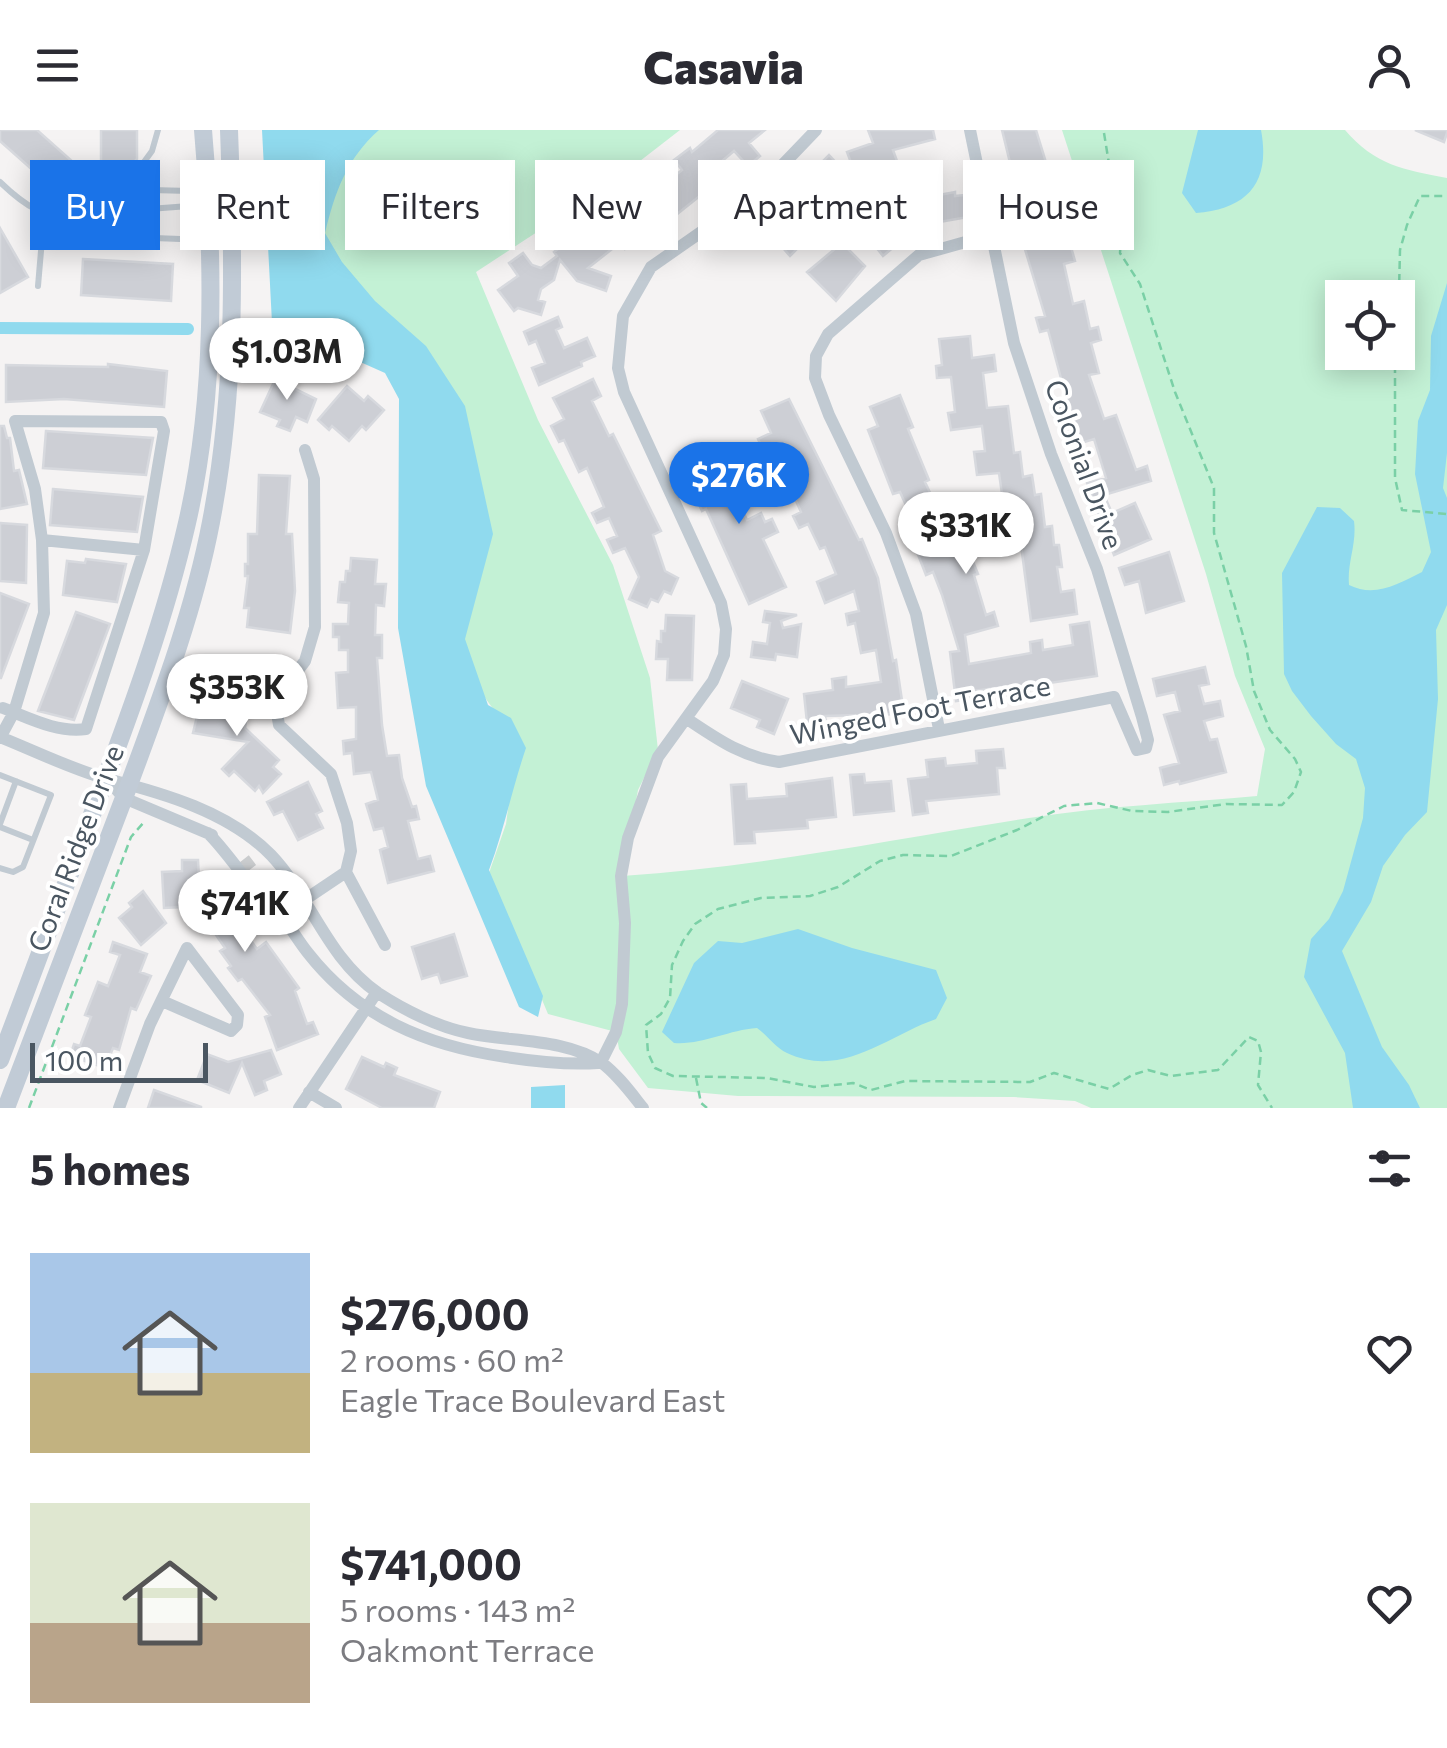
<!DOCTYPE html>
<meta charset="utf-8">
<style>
:root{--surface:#fff;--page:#f7f7f7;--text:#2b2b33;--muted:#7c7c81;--accent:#1a73e8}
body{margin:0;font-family:Commissioner,sans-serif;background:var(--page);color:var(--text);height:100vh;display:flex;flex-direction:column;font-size:38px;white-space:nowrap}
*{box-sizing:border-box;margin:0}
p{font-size:32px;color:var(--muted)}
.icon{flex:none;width:55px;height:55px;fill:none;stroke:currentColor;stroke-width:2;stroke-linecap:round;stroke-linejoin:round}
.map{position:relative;height:978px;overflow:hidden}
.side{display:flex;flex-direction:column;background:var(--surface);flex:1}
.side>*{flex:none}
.guide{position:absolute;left:30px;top:30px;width:1388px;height:90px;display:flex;gap:20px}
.fabs{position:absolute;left:1325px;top:150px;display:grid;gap:20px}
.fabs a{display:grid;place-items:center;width:90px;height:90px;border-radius:0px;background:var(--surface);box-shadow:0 5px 25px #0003;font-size:50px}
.scale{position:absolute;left:30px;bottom:25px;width:178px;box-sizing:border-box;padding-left:10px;border:5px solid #4a5661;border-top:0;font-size:28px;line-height:35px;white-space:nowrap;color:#4a5661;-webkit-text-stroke:8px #fff;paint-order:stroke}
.price{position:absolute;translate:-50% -85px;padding:0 22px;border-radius:35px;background:#fff;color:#222;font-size:32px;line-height:65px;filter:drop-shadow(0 2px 5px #0008)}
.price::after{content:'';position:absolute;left:50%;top:60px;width:30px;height:22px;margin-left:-15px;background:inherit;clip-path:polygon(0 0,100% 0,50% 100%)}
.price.on{background:var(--accent);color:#fff}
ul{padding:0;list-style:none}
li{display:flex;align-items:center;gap:30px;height:250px;padding:0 30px}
li span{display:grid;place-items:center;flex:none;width:280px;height:200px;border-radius:0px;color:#555}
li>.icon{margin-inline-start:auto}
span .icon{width:120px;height:120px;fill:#fffc;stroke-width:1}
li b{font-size:42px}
h2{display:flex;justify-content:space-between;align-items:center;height:120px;padding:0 30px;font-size:42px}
.tag{padding:0 35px;border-radius:0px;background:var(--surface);box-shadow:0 5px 25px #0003;font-size:35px;line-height:90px}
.tag.on{background:var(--accent);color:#fff}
header{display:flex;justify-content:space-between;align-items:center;height:130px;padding:0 30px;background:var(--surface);font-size:45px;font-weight:800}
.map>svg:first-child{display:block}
.green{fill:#c3f1d5;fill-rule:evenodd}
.water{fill:#90daee}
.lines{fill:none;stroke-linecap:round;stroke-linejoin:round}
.canal{stroke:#90daee;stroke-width:12}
.building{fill:#cdcfd5;stroke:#d7d9de;stroke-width:2.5}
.street-tunnel{stroke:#caccce;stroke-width:12;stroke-dasharray:12 6;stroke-linecap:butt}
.path{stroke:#7ad0a6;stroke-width:2.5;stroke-dasharray:8 5;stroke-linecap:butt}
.lane{stroke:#c1cad2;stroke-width:6}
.street{stroke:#c1cad2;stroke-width:12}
.secondary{stroke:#c1cbd6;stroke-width:18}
.labels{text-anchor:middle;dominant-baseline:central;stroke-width:8;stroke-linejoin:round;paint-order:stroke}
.street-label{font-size:28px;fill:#4a5661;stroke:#fff}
</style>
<header><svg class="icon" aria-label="menu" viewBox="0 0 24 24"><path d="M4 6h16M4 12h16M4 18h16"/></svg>Casavia<svg class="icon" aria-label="person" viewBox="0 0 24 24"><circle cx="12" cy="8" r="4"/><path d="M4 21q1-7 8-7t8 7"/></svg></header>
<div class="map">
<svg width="1447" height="978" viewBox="0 0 1447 978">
<rect width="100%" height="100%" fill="#f5f3f3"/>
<path class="green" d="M352,0H680L609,55L476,142L538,290L613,435L650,548L658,620L638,660L622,746C760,737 893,709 1029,688C1104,676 1181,673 1257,666L1265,619L1235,546L1206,444L1062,0H1345C1375,35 1404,40 1447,48V978H1091L1075,971L1014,967L738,966L648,958L619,919L616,902L548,884L489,743L506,694L512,651L522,619L439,504L411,213L282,112ZM1342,168H1398V222H1342Z"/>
<path class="water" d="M262,0H379C347,28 335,62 325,103L342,132L375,171L426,216L465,276L493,404L465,509L488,575L511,588L526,618C512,659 504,700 489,740L543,866L538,887L519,877L426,656L398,498L399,269L385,243L358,231L263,221L272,193Z
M1198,0H1261C1271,53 1247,79 1196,83L1182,63Z
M1447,153V323L1443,358L1447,368V475L1436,500L1438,569L1427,682L1405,705L1383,736L1371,772L1342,821L1382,917L1409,955L1420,978H1353L1345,923L1304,847L1311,809L1329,789L1343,761L1363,688L1365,658L1356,629L1336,614L1311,586L1292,561L1284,544L1282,443L1317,377L1340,378L1354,391C1357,414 1347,432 1349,455C1375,468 1398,454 1422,442L1431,422L1415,344L1418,291L1430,260L1431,206Z
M798,799L852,818L936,840L947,868L936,889C887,906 842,949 787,923C776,918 767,905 757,898C728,900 703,915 674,913L662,902L694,833L718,811L742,813Z
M565,955V978H531V957Z"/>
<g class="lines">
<path class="canal" d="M0,198L188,199"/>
</g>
<path class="building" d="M0,0H37L91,48L83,57L87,60L73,76L0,11Z
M101,0H137V29L133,33H101Z
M718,0H765L749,13L760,26L748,36L734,21L709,42L722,59L706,71L701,65L666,93L670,99L654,109L650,103L625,119L621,112L588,138L611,146L606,161L577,151L560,130L554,150L541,159L538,170L545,172L541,185L518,178L514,181L498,160L518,146L509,133L523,123L532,135L541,138L557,126L554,122L592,91L598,98L648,67L682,40L674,30L690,18L692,22Z
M868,0H933L935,9L893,20L897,31L856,46L847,22L873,13Z
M1002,0H1036L1056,65L1067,118L1071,117L1075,131L1064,134L1073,174L1084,171L1090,199L1098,197L1101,210L1091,213L1099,243L1089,245L1104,289L1116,285L1136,340L1147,336L1151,351L1104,365L1112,383L1135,373L1151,409L1114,425L1087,353L1106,348L1094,309L1078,314L1070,289L1059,293L1051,271L1066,267L1048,200L1040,202L1036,188L1045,186L1009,66L1006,43L1012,41Z
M1415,0H1447V3L1444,12Z
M829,25L858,56L845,68L838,60L809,88L813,92L791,112L797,119L790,126L761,93Z
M955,62V66L964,65L968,87L928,94L923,68Z
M903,70L920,92L893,113L895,116L883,126L864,102L861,104L853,94L875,76L883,86Z
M0,98L28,147L0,163Z
M842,113L865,136L836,171L807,142Z
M83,129L173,134L171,171L81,165Z
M558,187L562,197L556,200L564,218L587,208L595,226L581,232L582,236L539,255L532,238L545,233L536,211L529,214L524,202Z
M970,206L972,228L994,225L996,241L983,243L987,278L1008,276L1014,323L1020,322L1023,347L1032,345L1035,365L1041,364L1045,397L1052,396L1054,415H1059L1062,437H1057L1061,462L1074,460L1077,484L1031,491L1018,392L989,395L986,373L1003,371L999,343L977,345L974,322L985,321L982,296L951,300L948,283L955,282L951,247L937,248L936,236L942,235L939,209Z
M108,234L167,241L164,277L64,269L6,272V235L108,237Z
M279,241L288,245L285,254L316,269L307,292L296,287L290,301L277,296L280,290L260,282Z
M593,249L601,266L592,271L609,306L613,304L661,401L653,405L665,441L678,448L671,464L664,461L658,472L651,469L647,477L629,469L639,447L625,418L613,423L607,410L617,406L609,388L597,393L592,383L604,377L587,338L579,342L564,310L559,312L551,296L564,289L553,268Z
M347,256L364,271L368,266L384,280L366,300L362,296L349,311L332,296L329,300L318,290Z
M900,265L913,297L908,299L929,350L925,352L942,388L938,390L948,410L962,405L978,444L974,445L986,485L994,482L998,496L965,505L969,534L1031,523L1030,512L1042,510L1043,520L1073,515L1070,495L1089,492L1097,546L1029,556V564L1006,566L1005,557L972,561L973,569L956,571L950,522L959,521L942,465L933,442L926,445L917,422L923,420L906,384L909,382L900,362L893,364L868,300L878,296L870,277Z
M789,269L859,410L862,409L878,448L893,531L896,530L904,584L825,586L827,599L808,602L804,564L833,560L832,549L846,547V557L881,552L876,520L861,523L855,493L848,495L846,484L859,481L854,461L825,473L817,452L836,444L825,417L820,419L808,394L799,398L793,386L801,382L774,322L766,326L758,309L771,303L761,281Z
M0,296H4L7,308H10L14,341L19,340L27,374L0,379Z
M46,301L153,308L146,345L43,338Z
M722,324L731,345L750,337L758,356L736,366L747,390L761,383L765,392L772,389L778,402L763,409L786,457L749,474L706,379L702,381L695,365L703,362L692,337Z
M259,345L290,346L286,404H292L295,461L290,503L247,497L249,478H244L248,446H245V434H248V404H257Z
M53,359L143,367L137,402L50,395Z
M0,393L27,395L26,453L0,451Z
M1169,422L1184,471L1146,483L1139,451L1125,455L1119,438Z
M351,428L377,430L375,454H386L384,476L376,475L375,505H382V528H377L382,595L387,626L399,625L402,648L412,677L416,676L419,689L408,691L418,729L430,726L434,741L388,753L380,720L388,717L383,698L374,700L366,674L378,670L371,642L354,644L352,623L344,624L343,611L356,609V577L338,578L336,543L348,542V520H339V507H333V494H348L349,473L338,472L340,452H345L346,441H350Z
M86,429L126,434L117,472L63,465L67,431L85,433Z
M0,463L29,474L1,548H0Z
M765,481L797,485L781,491L783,498L801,494L797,527L776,524L775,530L751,527L753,512L767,514L770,493L763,492Z
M76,482L110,494L74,590L38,581Z
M666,485L694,486L692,550H667L668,529H656L657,511L661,512V501H665Z
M1205,537L1209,554L1199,556L1204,574L1220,571L1223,586L1204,591L1210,610L1217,609L1226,642L1180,654L1179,651L1164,655L1160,638L1179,633L1164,585L1180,581L1175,562L1157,566L1153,549Z
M742,551L788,569L774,604L757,597L760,590L731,578Z
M203,561L249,569L245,598L279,630L273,637L281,644L263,663L259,656L255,661L234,641L229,646L222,639L248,612L193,603Z
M1003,619L1005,638H997L999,664L926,671L928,683L913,685L908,649L928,647L926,630L945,628L946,636L977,633L976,621Z
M864,644L865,653L891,651L894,681L854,685L850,645Z
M832,648L836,687L807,690L808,698L754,702L755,713L735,714L731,655L746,654L747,669L787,666L786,654Z
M308,652L322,681L316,684L323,698L298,710L283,681L274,685L267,672Z
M182,730H198L200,768L222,752L249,793L242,798L257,819L266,812L299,858L295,861L307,894L313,892L318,904L277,920L265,887L270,885L242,849L238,851L228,838L231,836L220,821L225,818L203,786L226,770L184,772V777L164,778L162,742L182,741Z
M143,761L166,793L141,815L119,788L132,777L129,773Z
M454,804L467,846L441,853L438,844L422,849L412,817Z
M113,812L147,824L140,842L151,846L136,880L131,878L119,920L113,918L105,938L70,926L74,914L80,916L91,887L85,885L98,852L108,856L120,825L110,822Z
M271,920L281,944L264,951L267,960L255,965L242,933L229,963L197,950L207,924L228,932Z
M362,927L384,937L386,933L397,938L394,945L440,962L434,978H382L346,959Z
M154,960L201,977V978H148Z"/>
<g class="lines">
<path class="street-tunnel" d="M244,729L257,746"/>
<path class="path" d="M1104,3L1111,46L1123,76L1120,123L1140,154L1175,262L1214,358V403L1246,516L1254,561L1270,600L1295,629L1301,642L1294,662L1282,675L1226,674L1168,682L1132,681L1097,673L1064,676L1017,700L951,726L903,725L880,731L838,757L810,766L761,768L718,779L695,794L683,811L672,835L670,868L661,884L646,895L648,923L655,938L673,946L767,948L814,957L853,953L871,960L905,951L1030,952L1054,943L1109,959L1132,945L1148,940L1171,946L1218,940L1249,907L1258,911L1261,922L1258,955L1272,978
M1398,204L1400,120L1407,95L1420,66H1447
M1395,222V348L1402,380L1447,384
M696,948L701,973L707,978
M29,978L131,707L144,692"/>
<path class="lane" d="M131,45L151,60L190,61L199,68L227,67
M0,52C27,78 41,85 79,92L144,32L152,21L158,0
M121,56L149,79L189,76L198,68
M79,92L103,106L180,109
M38,156L44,86
M0,645L51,665L23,737L13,742L0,738
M0,694L16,651
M0,697L33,710"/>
<path class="street" d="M42,410L144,420
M687,589C717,609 742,627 779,632L1114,567L1137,620L1146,618L1148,610L1142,587L1097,439L1051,324L1014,213L970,0
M939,599L916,484L886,403L829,285L815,248L816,226L828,204L919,125L994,104
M0,607C35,621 71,639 107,649C163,663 229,682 271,725C311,767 326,827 378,863C404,880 438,897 468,903C510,912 565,908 602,933C618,945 631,963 643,978
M0,608L14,582L44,483L42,410L35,359L15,291L161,292L164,301L144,420L86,599C57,603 29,588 3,578
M106,648L124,668L212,705
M208,703C234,729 252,764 282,785L346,742L351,721L347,693L331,644L279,595L276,577L282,561L305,531L315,497L314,349L305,320
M346,742L385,815
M257,746C275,771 289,799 308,823C359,888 427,916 506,927C538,932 566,935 598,933
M601,932L616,902L622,874L625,793L621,746L628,708L658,627L713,551L724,525L726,499L721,473L624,262L618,238L623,186L651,137L737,77L770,48L816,0
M309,962L336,978
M119,978L150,894L187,818L238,885L237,895L231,901L162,871
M299,978L377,862"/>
<path class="secondary" d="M0,930C32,844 64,759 96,674C131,581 165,489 187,393C216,267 214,128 203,0
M6,978C48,870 89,761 130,652C161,568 194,481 211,392C236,262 234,132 229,0"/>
</g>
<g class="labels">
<g class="street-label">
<text transform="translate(1085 334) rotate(70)">Colonial Drive</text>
<text transform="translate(920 579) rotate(-11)">Winged Foot Terrace</text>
<text transform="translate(75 718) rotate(-69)">Coral Ridge Drive</text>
</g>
</g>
</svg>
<div class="fabs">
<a><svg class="icon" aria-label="locate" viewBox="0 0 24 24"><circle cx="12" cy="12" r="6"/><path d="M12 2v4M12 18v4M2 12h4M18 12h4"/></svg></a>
</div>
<div class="scale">100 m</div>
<b class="price" style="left:287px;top:273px">$1.03M</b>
<b class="price on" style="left:739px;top:397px">$276K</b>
<b class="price" style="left:966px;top:447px">$331K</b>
<b class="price" style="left:237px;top:609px">$353K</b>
<b class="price" style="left:245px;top:825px">$741K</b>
<div class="guide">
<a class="tag on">Buy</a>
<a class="tag">Rent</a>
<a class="tag">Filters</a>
<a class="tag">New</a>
<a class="tag">Apartment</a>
<a class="tag">House</a>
</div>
</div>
<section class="side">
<h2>5 homes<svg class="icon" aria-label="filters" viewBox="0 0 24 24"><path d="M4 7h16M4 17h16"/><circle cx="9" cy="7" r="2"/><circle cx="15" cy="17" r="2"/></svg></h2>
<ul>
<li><span style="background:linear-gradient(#a9c7e8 60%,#c2b280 0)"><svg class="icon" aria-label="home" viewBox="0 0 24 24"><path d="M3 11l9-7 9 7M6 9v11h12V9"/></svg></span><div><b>$276,000</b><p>2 rooms · 60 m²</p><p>Eagle Trace Boulevard East</p></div><svg class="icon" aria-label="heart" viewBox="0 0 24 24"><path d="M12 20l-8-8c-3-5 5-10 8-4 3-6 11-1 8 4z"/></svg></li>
<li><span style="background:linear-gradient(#dfe7d0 60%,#b9a48a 0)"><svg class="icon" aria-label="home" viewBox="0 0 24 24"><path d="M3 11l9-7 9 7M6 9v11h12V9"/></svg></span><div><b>$741,000</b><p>5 rooms · 143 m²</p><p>Oakmont Terrace</p></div><svg class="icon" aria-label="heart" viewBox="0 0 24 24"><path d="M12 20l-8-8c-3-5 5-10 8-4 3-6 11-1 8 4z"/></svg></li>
</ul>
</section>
